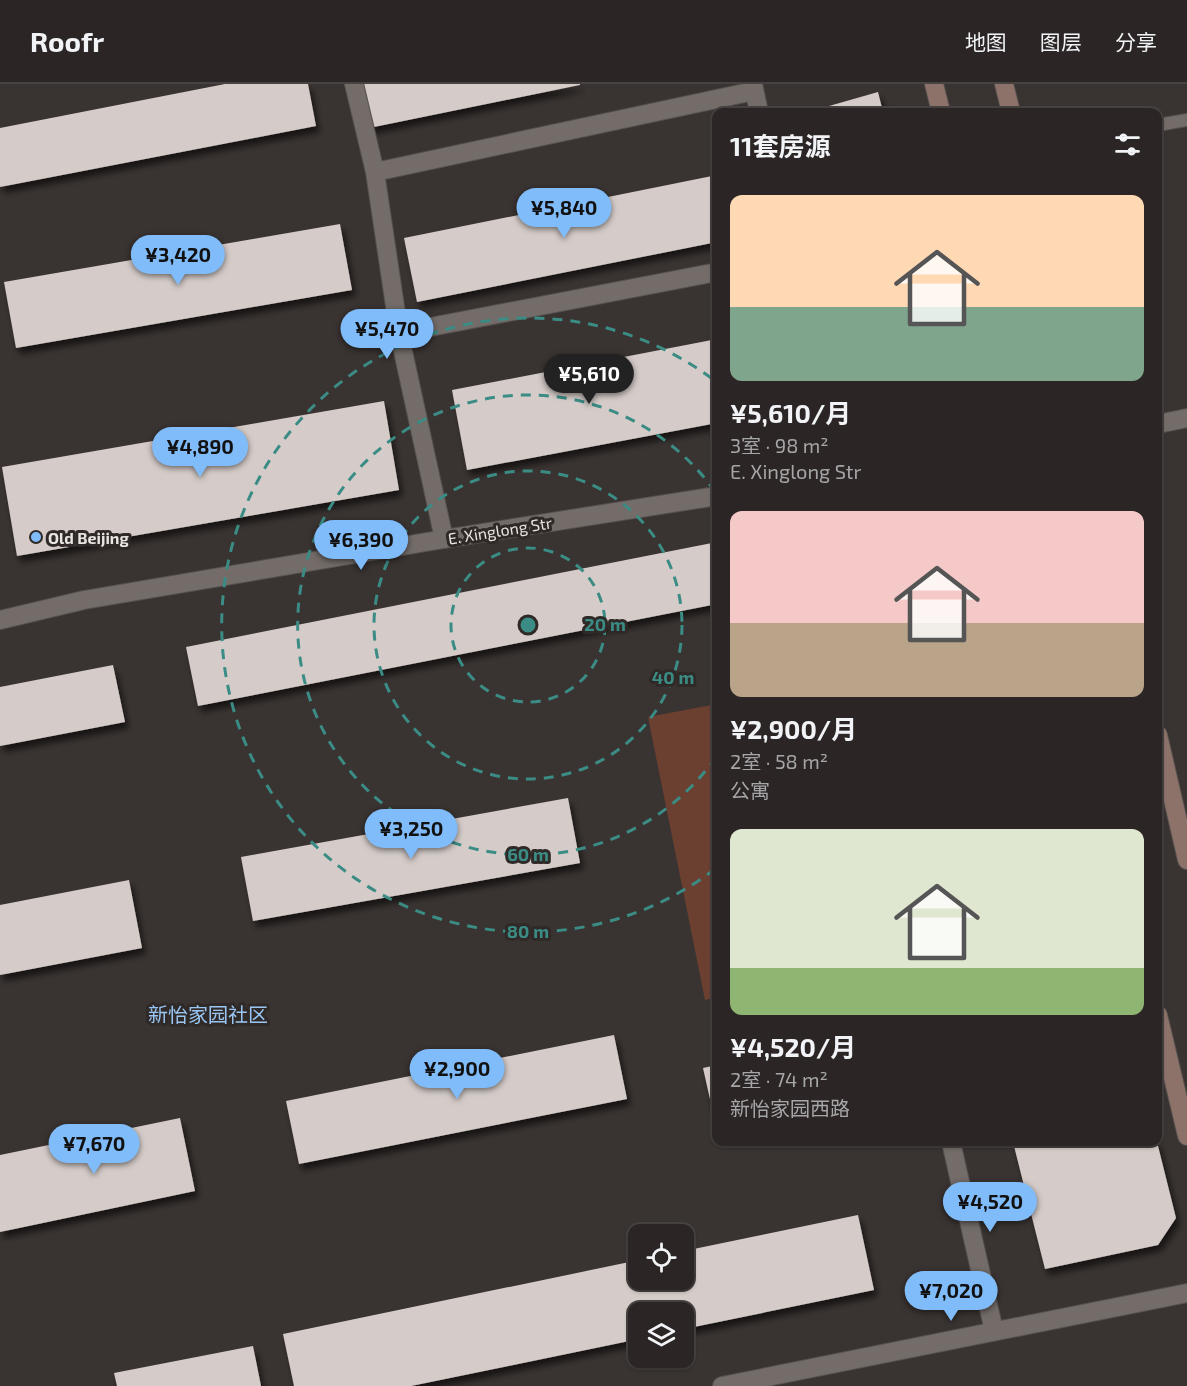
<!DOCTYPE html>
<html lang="zh">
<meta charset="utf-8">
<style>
:root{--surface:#2b2625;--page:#373232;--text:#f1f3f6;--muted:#a6a5a7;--line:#474342;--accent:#81bcfa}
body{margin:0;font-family:"Exo 2","Noto Sans SC",sans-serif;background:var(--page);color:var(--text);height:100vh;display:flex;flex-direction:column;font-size:22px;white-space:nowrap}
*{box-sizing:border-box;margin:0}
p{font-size:20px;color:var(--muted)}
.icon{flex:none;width:33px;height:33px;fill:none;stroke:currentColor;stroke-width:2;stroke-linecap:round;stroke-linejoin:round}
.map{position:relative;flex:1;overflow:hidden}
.side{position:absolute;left:712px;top:24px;width:450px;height:1038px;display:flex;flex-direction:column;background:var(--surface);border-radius:12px;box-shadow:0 2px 4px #0004,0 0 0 2px var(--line)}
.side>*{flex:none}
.controls{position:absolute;left:628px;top:1140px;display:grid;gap:12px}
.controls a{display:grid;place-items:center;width:66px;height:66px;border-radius:12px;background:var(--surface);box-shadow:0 2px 4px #0004,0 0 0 2px var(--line);font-size:30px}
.price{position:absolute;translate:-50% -51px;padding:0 14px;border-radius:21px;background:var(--accent);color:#111;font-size:20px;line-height:39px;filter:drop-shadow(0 2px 3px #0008)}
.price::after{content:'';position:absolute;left:50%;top:36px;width:18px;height:14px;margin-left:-9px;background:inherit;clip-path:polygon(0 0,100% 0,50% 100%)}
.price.active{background:#222;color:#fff}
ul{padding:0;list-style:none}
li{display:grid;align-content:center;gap:12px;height:318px;padding:0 18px}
li span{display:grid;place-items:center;height:186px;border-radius:12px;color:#555}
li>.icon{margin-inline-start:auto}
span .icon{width:108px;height:108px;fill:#fffc;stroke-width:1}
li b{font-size:26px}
h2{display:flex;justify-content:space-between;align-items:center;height:72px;padding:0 18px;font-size:26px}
header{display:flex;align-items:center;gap:36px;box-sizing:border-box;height:84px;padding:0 30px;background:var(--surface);border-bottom:2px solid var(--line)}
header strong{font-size:28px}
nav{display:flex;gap:33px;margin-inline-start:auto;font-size:21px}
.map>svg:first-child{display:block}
.green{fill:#6b4031}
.building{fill:#d5ccc9;filter:url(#shadow)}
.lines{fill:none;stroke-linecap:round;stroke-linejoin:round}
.service-casing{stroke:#55504e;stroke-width:14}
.minor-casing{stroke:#55504e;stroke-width:20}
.tertiary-casing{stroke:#55504e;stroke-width:20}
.secondary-casing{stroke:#55504e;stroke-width:20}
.service{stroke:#736c69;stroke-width:12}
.minor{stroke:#736c69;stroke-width:18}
.tertiary{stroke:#736c69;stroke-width:18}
.secondary{stroke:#8c7269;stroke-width:18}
.ring{fill:none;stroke:#3b8c85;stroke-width:3;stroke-dasharray:10 8}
.poi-dot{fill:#81bcfa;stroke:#2f2927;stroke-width:2}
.labels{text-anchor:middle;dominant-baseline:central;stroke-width:6;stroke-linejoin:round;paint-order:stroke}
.street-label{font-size:16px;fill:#e9e5e3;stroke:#2f2927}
.poi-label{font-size:16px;font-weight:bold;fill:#e9e5e3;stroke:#2f2927;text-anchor:start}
.quarter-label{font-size:20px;fill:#9ac6f4;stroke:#2f2927}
.centre{fill:#3b8c85;stroke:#2f2927;stroke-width:3}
.ring-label{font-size:18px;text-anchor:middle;font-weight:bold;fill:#3b8c85;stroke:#2f2927;stroke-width:6;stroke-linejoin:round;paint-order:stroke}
</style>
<header>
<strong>Roofr</strong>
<nav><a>地图</a><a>图层</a><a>分享</a></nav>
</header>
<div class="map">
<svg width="1187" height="1302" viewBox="0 0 1187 1302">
<defs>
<filter id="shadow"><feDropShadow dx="3.5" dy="6" stdDeviation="3" flood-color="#0009"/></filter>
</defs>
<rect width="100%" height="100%" fill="#393331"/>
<path class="green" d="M717,620V913L705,916L648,633Z"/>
<path class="building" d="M225,0H308L316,42L0,103V44Z
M360,0H580V1L369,44Z
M878,8L883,28H808Z
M717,91V158L417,218L404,154Z
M340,140L352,206L16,264L4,198Z
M717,255V339L467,386L452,306Z
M384,317L399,406L17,472L2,383Z
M717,458V520L198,622L186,563Z
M113,581L125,638L0,662V603Z
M568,714L580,779L253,837L241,773Z
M129,796L142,864L0,891V821Z
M614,951L627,1015L299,1080L286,1017Z
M717,981V1042H716L703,984Z
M180,1034L195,1107L0,1148V1071Z
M1013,1058H1157L1176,1134L1158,1161L1045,1185Z
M858,1131L874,1206L684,1245V1228H639V1255L411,1302H294L283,1250L639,1176V1196H684V1167Z
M253,1262L261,1302H117L114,1289Z"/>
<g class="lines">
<defs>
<path id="service" d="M1158,41L1187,36"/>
<path id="minor" d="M354,0L375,88L399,249L444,455
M753,0L759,28
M375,88L754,7
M399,249L717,188"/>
<path id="tertiary" d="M1158,340L1187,334
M0,536L84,516L444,455L717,412
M951,1058L994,1247
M722,1302L1187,1209"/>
<path id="secondary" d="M934,0L941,28
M1004,0L1011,28
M1158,651L1187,776
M1158,931L1187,1052"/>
</defs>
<use href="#service" class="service-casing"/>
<use href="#minor" class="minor-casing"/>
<use href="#tertiary" class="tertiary-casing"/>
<use href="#secondary" class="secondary-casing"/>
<use href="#service" class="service"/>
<use href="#minor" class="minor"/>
<use href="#tertiary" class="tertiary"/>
<use href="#secondary" class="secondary"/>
</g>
<g class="ring">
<circle cx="528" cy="541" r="77"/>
<circle cx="528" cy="541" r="154"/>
<path d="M716 673A230 230 0 1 1 716 409"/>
<path d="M715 785A307 307 0 1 1 715 297"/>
</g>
<circle class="poi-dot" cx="36" cy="453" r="6"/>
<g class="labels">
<g class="street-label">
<text transform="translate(500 446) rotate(-9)">E. Xinglong Str</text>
</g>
<g class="poi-label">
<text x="48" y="453">Old Beijing</text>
</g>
<g class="quarter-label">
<text x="208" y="930">新怡家园社区</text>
</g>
</g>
<circle cx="528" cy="541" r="9" class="centre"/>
<g class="ring-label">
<text x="605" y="547">20 m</text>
<text x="673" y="600">40 m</text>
<text x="528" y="777">60 m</text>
<text x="528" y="854">80 m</text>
</g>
</svg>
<div class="controls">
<a><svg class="icon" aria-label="locate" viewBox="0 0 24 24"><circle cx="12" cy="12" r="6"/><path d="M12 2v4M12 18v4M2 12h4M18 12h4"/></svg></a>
<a><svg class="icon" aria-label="layers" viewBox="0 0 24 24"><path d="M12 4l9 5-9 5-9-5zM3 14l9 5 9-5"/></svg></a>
</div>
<b class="price" style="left:564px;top:155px">¥5,840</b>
<b class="price" style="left:178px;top:202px">¥3,420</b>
<b class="price" style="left:387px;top:276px">¥5,470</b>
<b class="price active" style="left:589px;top:321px">¥5,610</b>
<b class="price" style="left:200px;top:394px">¥4,890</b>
<b class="price" style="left:361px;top:487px">¥6,390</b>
<b class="price" style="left:411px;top:776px">¥3,250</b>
<b class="price" style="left:457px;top:1016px">¥2,900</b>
<b class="price" style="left:94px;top:1091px">¥7,670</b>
<b class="price" style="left:990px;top:1149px">¥4,520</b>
<b class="price" style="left:951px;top:1238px">¥7,020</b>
<section class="side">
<h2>11套房源<svg class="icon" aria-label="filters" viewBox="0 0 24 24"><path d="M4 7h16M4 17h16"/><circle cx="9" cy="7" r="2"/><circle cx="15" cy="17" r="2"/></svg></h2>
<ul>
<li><span style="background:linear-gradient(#ffd9b3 60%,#7fa58c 0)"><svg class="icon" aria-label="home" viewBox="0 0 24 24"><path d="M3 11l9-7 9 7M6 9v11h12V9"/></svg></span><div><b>¥5,610/月</b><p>3室 · 98 m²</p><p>E. Xinglong Str</p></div></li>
<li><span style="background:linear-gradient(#f6c9c9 60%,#b9a48a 0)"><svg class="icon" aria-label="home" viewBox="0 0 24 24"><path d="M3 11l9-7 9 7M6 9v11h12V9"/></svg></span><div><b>¥2,900/月</b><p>2室 · 58 m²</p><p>公寓</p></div></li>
<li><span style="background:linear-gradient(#dfe7d0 75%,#8fb573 0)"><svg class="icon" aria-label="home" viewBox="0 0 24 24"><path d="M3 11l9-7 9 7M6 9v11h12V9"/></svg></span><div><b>¥4,520/月</b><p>2室 · 74 m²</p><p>新怡家园西路</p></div></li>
</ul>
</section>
</div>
